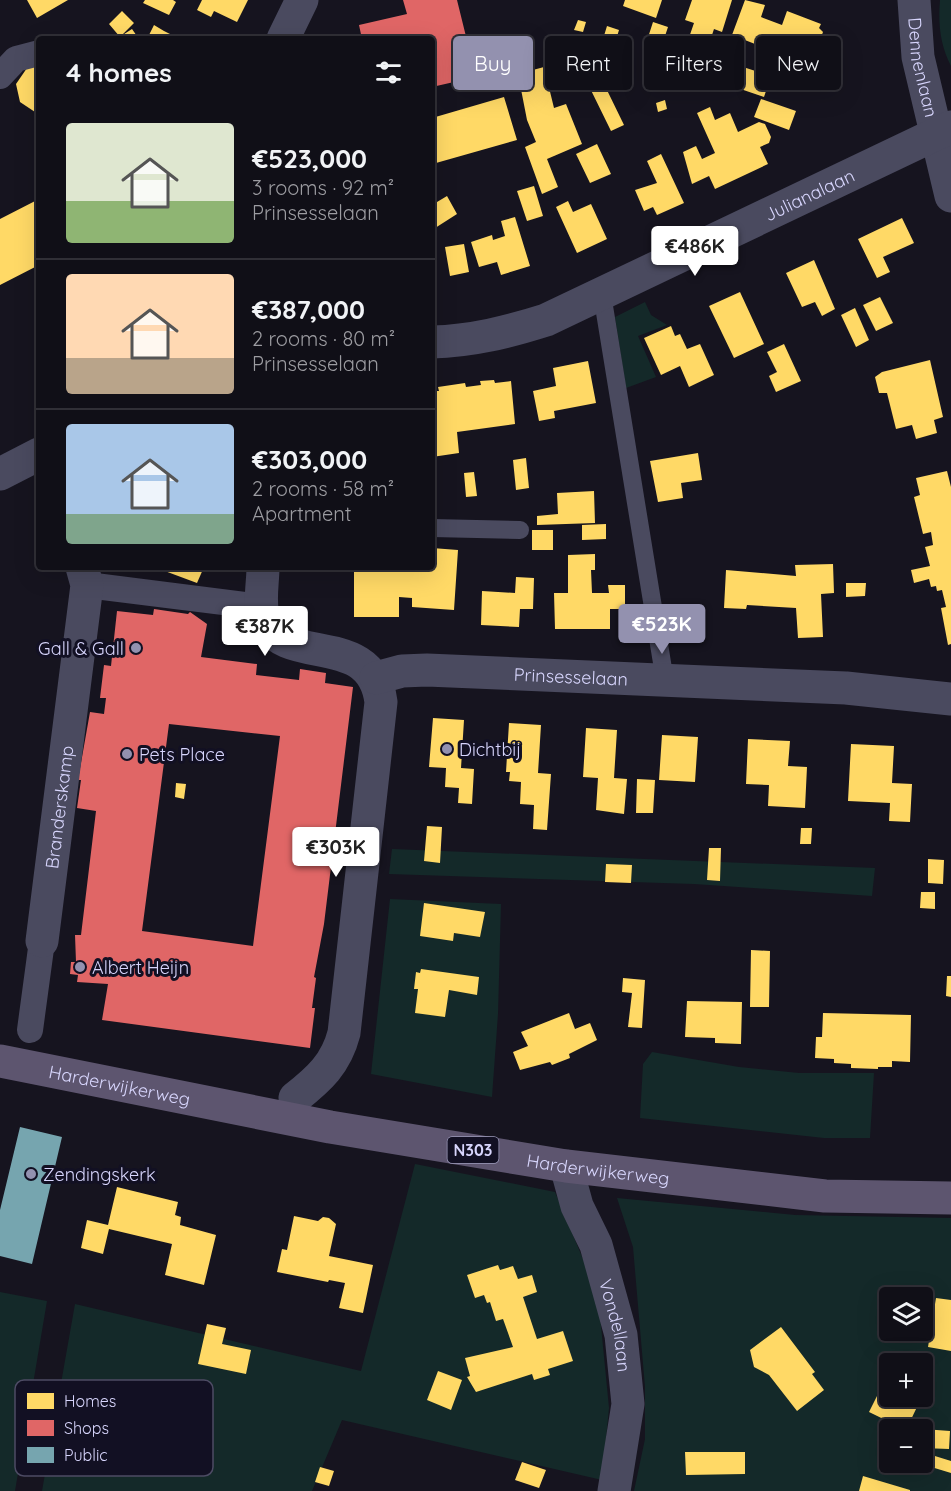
<!DOCTYPE html>
<meta charset="utf-8">
<style>
:root{--surface:#100f17;--page:#191820;--text:#f1f3f6;--muted:#9c9ca1;--line:#302f36;--accent:#9391af}
body{margin:0;font-family:Quicksand,sans-serif;background:var(--page);color:var(--text);height:100vh;display:flex;flex-direction:column;font-size:22px;white-space:nowrap}
*{box-sizing:border-box;margin:0}
p{font-size:20px;color:var(--muted)}
.icon{flex:none;width:33px;height:33px;fill:none;stroke:currentColor;stroke-width:2;stroke-linecap:round;stroke-linejoin:round}
.map{position:relative;flex:1;overflow:hidden}
.drawer{position:absolute;left:36px;top:36px;width:399px;height:534px;display:flex;flex-direction:column;background:var(--surface);border-radius:6px;box-shadow:0 6px 24px #0002,0 0 0 2px var(--line)}
.drawer>*{flex:none}
.banner{position:absolute;left:453px;top:36px;width:408px;height:54px;display:flex;gap:12px}
.tools{position:absolute;left:879px;top:1287px;display:grid;gap:12px}
.tools a{display:grid;place-items:center;width:54px;height:54px;border-radius:6px;background:var(--surface);box-shadow:0 6px 24px #0002,0 0 0 2px var(--line);font-size:30px}
.price{position:absolute;translate:-50% -51px;padding:0 14px;border-radius:6px;background:#fff;color:#222;font-size:20px;line-height:39px;filter:drop-shadow(0 2px 3px #0008)}
.price::after{content:'';position:absolute;left:50%;top:36px;width:18px;height:14px;margin-left:-9px;background:inherit;clip-path:polygon(0 0,100% 0,50% 100%)}
.price.selected{background:var(--accent);color:#fff}
ul{padding:0;list-style:none}
li{display:flex;align-items:center;gap:18px;height:150px;padding:0 30px}
li+li{border-top:2px solid var(--line)}
li span{display:grid;place-items:center;flex:none;width:168px;height:120px;border-radius:6px;color:#555}
li>.icon{margin-inline-start:auto}
span .icon{width:72px;height:72px;fill:#fffc;stroke-width:1}
li b{font-size:26px}
h2{display:flex;justify-content:space-between;align-items:center;height:72px;padding:0 30px;font-size:26px}
.chip{padding:0 21px;border-radius:6px;background:var(--surface);box-shadow:0 6px 24px #0002,0 0 0 2px var(--line);font-size:21px;line-height:54px}
.chip.selected{background:var(--accent);color:#fff}
.map>svg:first-child{display:block}
.green{fill:#142929;fill-rule:evenodd}
.homes{fill:#ffd966}
.shops{fill:#e06666;fill-rule:evenodd}
.public{fill:#76a5af}
.lines{fill:none;stroke-linecap:round;stroke-linejoin:round}
.service{stroke:#4a4a5f;stroke-width:18}
.pedestrian{stroke:#4a4a5f;stroke-width:26}
.minor{stroke:#4a4a5f;stroke-width:33}
.primary{stroke:#5d556f;stroke-width:33}
.poi-dot{fill:#9391af;stroke:#121023;stroke-width:2}
.labels{text-anchor:middle;dominant-baseline:central;stroke-width:6;stroke-linejoin:round;paint-order:stroke}
.shield{fill:#121023;stroke:#9c9abb;stroke-width:1.5}
.shield-label{font-size:16px;font-weight:bold;fill:#d7d5fc}
.street-label{font-size:18px;fill:#d7d5fc;stroke:#121023}
.poi-label{font-size:18px;fill:#d7d5fc;stroke:#121023;text-anchor:start}
.key{fill:#121023;stroke:#4d4b64;stroke-width:1.5}
.key-label{font-size:16px;fill:#d7d5fc}
</style>
<div class="map">
<svg width="951" height="1491" viewBox="0 0 951 1491">
<rect width="100%" height="100%" fill="#16141f"/>
<path class="green" d="M940,0H951V66C940,45 938,23 940,0Z
M645,302L651,315L667,325L638,336L656,377L626,388L615,317Z
M392,849L875,868L872,896L694,884L389,874Z
M390,899L501,904L498,1014L492,1097L371,1074Z
M652,1052L739,1067L799,1073H874L870,1138H824L640,1118L643,1064Z
M415,1164L555,1192L598,1295L609,1408L602,1480L342,1420L312,1491H42L75,1304L361,1371Z
M617,1198L795,1215L951,1218V1491H634L645,1439V1387L633,1247ZM890,1298H922V1330H890ZM890,1364H922V1396H890ZM890,1430H922V1462H890Z
M0,1292L47,1301L15,1491H0Z"/>
<path class="homes" d="M27,0H68L37,18Z
M145,0H173L176,2L169,15L143,3Z
M202,0H248L237,22L214,11L211,17L197,10Z
M625,0H662L656,18L623,6Z
M692,0H732L722,32L714,29L704,59L684,52L694,23L685,20Z
M745,0L765,5L761,17L782,25L787,11L821,24L819,28L823,32L820,40L814,41L806,62L810,66L808,73H802L801,77L768,65L773,51L732,35Z
M122,11L134,23L120,37L109,24Z
M578,20L586,22L583,32L574,30Z
M653,22L668,27L665,36L679,40L670,65L642,56Z
M154,25L164,31L180,39H147Z
M607,26L619,30L615,43L603,39Z
M132,29L139,39H117L121,36Z
M570,34L575,46L568,49L563,36Z
M714,52L726,55L717,81L706,77Z
M666,65L671,77L663,80L658,68Z
M39,66V111L35,112L20,102L16,84L27,68Z
M740,66L771,76L764,97L720,82L722,73L736,77Z
M544,67L554,108L566,104L582,144L547,159L558,187L542,194L525,147L536,142L527,120L518,74Z
M609,67L615,81L605,86L624,125L611,131L585,78Z
M504,97L517,140L436,163L432,151V118Z
M761,99L796,111L789,130L754,117Z
M665,100L667,109L658,112L656,103Z
M710,107L715,120L730,113L738,132L759,122L765,124L771,137L769,143L760,147L768,164L715,189L709,176L692,184L683,152L696,146L702,159L715,153L697,113Z
M597,144L611,174L590,183L576,154Z
M661,154L684,203L657,215L653,207L644,211L635,190L657,183L647,161Z
M534,186L543,216L527,221L517,191Z
M447,196L457,214L432,230V205Z
M39,199V265L0,285V219Z
M568,201L573,212L591,204L607,239L577,253L556,207Z
M515,217L530,266L501,275L497,262L479,267L471,242L492,235L493,240L505,236L501,221Z
M902,218L914,243L883,257L890,272L877,278L858,239Z
M464,244L469,272L450,276L445,247Z
M814,260L835,309L822,316L815,302L802,307L786,273Z
M740,292L764,344L734,358L709,306Z
M880,297L893,323L876,331L863,305Z
M855,308L869,340L856,347L841,315Z
M671,326L675,336L680,334L687,349L700,344L714,375L689,387L680,366L661,375L644,338Z
M784,344L801,381L776,392L769,376L777,372L767,352Z
M930,360L943,417L934,420L937,433L916,439L912,425L896,429L887,393H879L875,377L882,372Z
M588,361L596,403L554,411L555,418L539,421L533,391L556,386L553,368Z
M494,380L495,383L511,381L515,424L457,432L459,453L432,457V391H439L438,387L465,383L466,387L481,385L480,381Z
M698,453L702,480L681,483L683,498L658,502L650,461Z
M526,458L529,488L516,490L513,460Z
M947,471L951,487V644L948,645L941,608L946,607L942,590L937,591L936,586L931,587L929,579L914,583L911,570L930,566L925,547L933,545L931,532L923,534L914,497L920,495L916,478Z
M474,472L477,496L466,497L464,473Z
M594,491L595,523L537,525V516L558,514L557,493Z
M606,524V539L582,540V525Z
M532,530H553V550H532Z
M432,548L458,550L454,610L412,607V598L399,597V617H354V567H432Z
M595,554V570H591L592,593H609L608,585H625V609H610V629H555L554,593H568V555Z
M833,564L834,593L821,594L823,637L798,638L796,608L747,605L746,609L724,608L726,570L796,576L795,565Z
M154,567H204L197,583Z
M516,577L534,578L533,609H520L519,627L481,625L482,591L515,593Z
M846,583H866L865,596L846,597Z
M433,718L464,720L461,768L474,769L472,804L458,803L459,788L445,787L446,768L429,767Z
M509,723L541,725L538,773L551,774L547,830L533,829L534,805L520,804L521,782L509,781L510,772H506Z
M586,728L617,730L614,778L627,779L624,814L596,810L598,778L583,777Z
M662,735L698,737L695,782L659,780Z
M748,739L790,741L788,766L807,767L805,808L768,806L769,785L746,784Z
M851,744L894,746L892,783L912,784L910,822L889,821L890,803L848,801Z
M637,779L655,780L653,813H636Z
M176,783L186,784L184,799L175,797Z
M427,826L442,827L440,863L424,861Z
M801,828H812L811,844H800Z
M709,848H721L720,881L707,880Z
M928,859L944,860L943,884L928,883Z
M606,864L632,865L631,883L605,882Z
M921,892H935V909L920,908Z
M424,903L485,912L480,937L454,933L453,941L420,936Z
M751,950L770,951L769,1007H750Z
M421,969L479,977L477,995L449,990L445,1017L415,1013L418,989H414L416,972L420,973Z
M947,976H951V997L946,996Z
M623,978L645,980L642,1028L628,1027L632,993L622,992Z
M687,1001L742,1002L741,1044L715,1043V1038L685,1037Z
M569,1013L575,1029L590,1023L597,1040L569,1054L570,1058L552,1065L550,1062L520,1070L513,1052L528,1046L521,1032Z
M823,1013L911,1015L910,1062L892,1061V1067H878V1069L851,1068V1064L834,1063V1059L815,1058L816,1037H822Z
M117,1187L178,1202L175,1215L181,1217L180,1225L216,1235L204,1285L165,1275L172,1244L109,1229L103,1254L81,1248L87,1220L108,1225Z
M294,1216L318,1221L323,1217L329,1218L336,1224L329,1256L373,1265L363,1313L339,1308L345,1283L329,1280L328,1282L277,1272L282,1249L287,1250Z
M498,1265L500,1270L513,1266L518,1279L532,1275L537,1292L523,1297L537,1339L563,1331L573,1361L548,1369L550,1375L534,1380L532,1374L476,1392L467,1377L470,1376L465,1358L513,1347L503,1319L496,1321L490,1302L487,1303L484,1295L475,1298L467,1275Z
M936,1298L951,1300V1351L928,1347Z
M207,1324L226,1328L222,1344L251,1350L246,1374L198,1364Z
M781,1327L815,1372L812,1374L824,1390L797,1411L769,1375L754,1367L750,1350Z
M438,1371L462,1380L451,1410L427,1400Z
M881,1388L890,1393V1396H897L917,1407L906,1430L869,1412Z
M923,1429L950,1431L949,1449L922,1448Z
M685,1452H745V1474L686,1475Z
M922,1452L951,1461V1473L918,1463L922,1462Z
M522,1462L546,1470L539,1488L515,1480Z
M320,1467L334,1471L329,1486L315,1482Z
M863,1476L910,1490V1491H859Z"/>
<path class="shops" d="M403,0H457L476,77L432,87V39H362L359,25L407,14Z
M154,609L188,614L190,612L207,624L201,657L257,664L256,675L299,680L300,669L326,673L325,683L353,687L324,924L314,977L316,978L312,1008H315L310,1048L102,1020L108,984L77,982L78,975L70,974L71,962H76L75,935H81L96,811L77,808L81,780H78L90,712L104,714L106,698H100L104,665L111,666L117,611L153,615ZM169,724L280,736L253,946L142,931Z"/>
<path class="public" d="M39,111V155H36L35,112Z
M20,1127L62,1137L32,1264L0,1256V1210Z"/>
<g class="lines">
<path class="service" d="M602,294L665,681
M432,528L520,530"/>
<path class="pedestrian" d="M0,76L16,59L39,53
M87,585L262,607
M30,1030L42,941"/>
<g class="minor">
<path id="s1" d="M914,0L918,57L951,196"/>
<path d="M283,39L302,0"/>
<path id="s2" d="M432,342C472,341 508,332 546,320L951,127"/>
<path d="M0,474L39,454"/>
<path d="M263,567C263,584 258,606 265,622C288,667 372,629 381,702L344,1033C336,1064 319,1079 295,1098"/>
<path id="s3" d="M376,678L402,671L427,670L846,688L951,699"/>
<path id="s4" d="M42,941L87,585L82,567"/>
<path id="s5" d="M566,1166L577,1206L596,1245L621,1335L628,1404L614,1491"/>
</g>
<path class="primary" id="s6" d="M0,1061L330,1127L566,1166L825,1196L951,1198"/>
</g>
<g class="poi-dot">
<circle cx="136" cy="648" r="6"/>
<circle cx="447" cy="749" r="6"/>
<circle cx="127" cy="754" r="6"/>
<circle cx="80" cy="967" r="6"/>
<circle cx="31" cy="1174" r="6"/>
</g>
<g class="labels">
<rect class="shield" x="447.5" y="1137" width="51" height="26" rx="4.5"/>
<g class="shield-label">
<text x="473" y="1150">N303</text>
</g>
<g class="street-label">
<text stroke="none"><textPath href="#s1" startOffset="68">Dennenlaan</textPath></text>
<text stroke="none"><textPath href="#s2" startOffset="408">Julianalaan</textPath></text>
<text stroke="none"><textPath href="#s3" startOffset="196">Prinsesselaan</textPath></text>
<text stroke="none"><textPath href="#s4" startOffset="135">Branderskamp</textPath></text>
<text stroke="none"><textPath href="#s6" startOffset="122">Harderwijkerweg</textPath></text>
<text stroke="none"><textPath href="#s6" startOffset="608">Harderwijkerweg</textPath></text>
<text stroke="none"><textPath href="#s5" startOffset="168">Vondellaan</textPath></text>
</g>
<g class="poi-label">
<text x="124" y="648" text-anchor="end">Gall &amp; Gall</text>
<text x="459" y="749">Dichtbij</text>
<text x="139" y="754">Pets Place</text>
<text x="92" y="967">Albert Heijn</text>
<text x="43" y="1174">Zendingskerk</text>
</g>
</g>
<rect x="15" y="1380" width="198" height="96" rx="9" class="key"/>
<rect x="27" y="1393" width="27" height="16" fill="#ffd966"/>
<rect x="27" y="1420" width="27" height="16" fill="#e06666"/>
<rect x="27" y="1447" width="27" height="16" fill="#76a5af"/>
<g class="key-label">
<text x="64" y="1407">Homes</text>
<text x="64" y="1434">Shops</text>
<text x="64" y="1461">Public</text>
</g>
</svg>
<div class="tools">
<a><svg class="icon" aria-label="layers" viewBox="0 0 24 24"><path d="M12 4l9 5-9 5-9-5zM3 14l9 5 9-5"/></svg></a>
<a>+</a>
<a>−</a>
</div>
<b class="price" style="left:695px;top:277px">€486K</b>
<b class="price selected" style="left:662px;top:655px">€523K</b>
<b class="price" style="left:265px;top:657px">€387K</b>
<b class="price" style="left:336px;top:878px">€303K</b>
<div class="banner">
<a class="chip selected">Buy</a>
<a class="chip">Rent</a>
<a class="chip">Filters</a>
<a class="chip">New</a>
</div>
<section class="drawer">
<h2>4 homes<svg class="icon" aria-label="filters" viewBox="0 0 24 24"><path d="M4 7h16M4 17h16"/><circle cx="9" cy="7" r="2"/><circle cx="15" cy="17" r="2"/></svg></h2>
<ul>
<li><span style="background:linear-gradient(#dfe7d0 65%,#8fb573 0)"><svg class="icon" aria-label="home" viewBox="0 0 24 24"><path d="M3 11l9-7 9 7M6 9v11h12V9"/></svg></span><div><b>€523,000</b><p>3 rooms · 92 m²</p><p>Prinsesselaan</p></div></li>
<li><span style="background:linear-gradient(#ffd9b3 70%,#b9a48a 0)"><svg class="icon" aria-label="home" viewBox="0 0 24 24"><path d="M3 11l9-7 9 7M6 9v11h12V9"/></svg></span><div><b>€387,000</b><p>2 rooms · 80 m²</p><p>Prinsesselaan</p></div></li>
<li><span style="background:linear-gradient(#a9c7e8 75%,#7fa58c 0)"><svg class="icon" aria-label="home" viewBox="0 0 24 24"><path d="M3 11l9-7 9 7M6 9v11h12V9"/></svg></span><div><b>€303,000</b><p>2 rooms · 58 m²</p><p>Apartment</p></div></li>
</ul>
</section>
</div>
